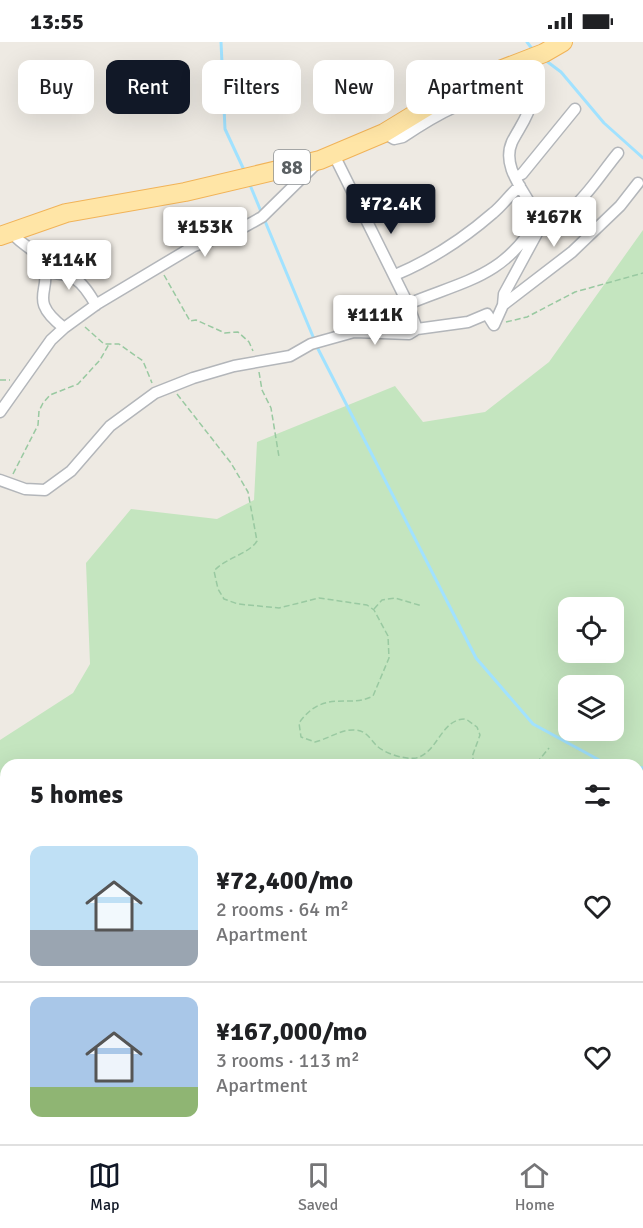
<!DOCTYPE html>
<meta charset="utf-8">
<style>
:root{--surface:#fff;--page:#f6f6f6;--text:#202124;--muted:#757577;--line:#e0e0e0;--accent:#111827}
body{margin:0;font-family:Signika,sans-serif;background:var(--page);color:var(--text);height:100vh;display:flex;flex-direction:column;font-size:22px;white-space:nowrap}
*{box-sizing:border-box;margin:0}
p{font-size:20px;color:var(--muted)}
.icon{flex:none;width:33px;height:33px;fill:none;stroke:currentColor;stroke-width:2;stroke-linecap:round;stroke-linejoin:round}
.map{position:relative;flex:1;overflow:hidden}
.panel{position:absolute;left:0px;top:717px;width:644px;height:386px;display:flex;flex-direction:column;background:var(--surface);border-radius:18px 18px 0 0;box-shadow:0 6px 24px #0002}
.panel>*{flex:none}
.guide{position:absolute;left:18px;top:18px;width:608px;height:54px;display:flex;gap:12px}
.controls{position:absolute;left:558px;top:555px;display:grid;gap:12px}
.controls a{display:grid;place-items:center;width:66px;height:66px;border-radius:12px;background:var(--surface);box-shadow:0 6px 24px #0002;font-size:30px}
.price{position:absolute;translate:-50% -51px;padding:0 14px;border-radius:6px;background:#fff;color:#222;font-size:20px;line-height:39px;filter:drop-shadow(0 2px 3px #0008)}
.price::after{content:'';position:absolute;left:50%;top:36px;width:18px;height:14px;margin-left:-9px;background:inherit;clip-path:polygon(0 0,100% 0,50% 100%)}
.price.active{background:var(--accent);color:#fff}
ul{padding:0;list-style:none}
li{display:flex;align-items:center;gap:18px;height:150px;padding:0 30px}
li+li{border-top:2px solid var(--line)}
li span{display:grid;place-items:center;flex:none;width:168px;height:120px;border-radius:12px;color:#555}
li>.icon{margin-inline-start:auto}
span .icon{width:72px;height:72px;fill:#fffc;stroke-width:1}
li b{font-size:26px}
h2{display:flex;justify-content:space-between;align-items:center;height:72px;padding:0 30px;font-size:26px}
.pill{padding:0 21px;border-radius:12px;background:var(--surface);box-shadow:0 6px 24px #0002;font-size:21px;line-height:54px}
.pill.active{background:var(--accent);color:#fff}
.status{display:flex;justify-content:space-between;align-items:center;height:42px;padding:0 30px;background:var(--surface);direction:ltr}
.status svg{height:16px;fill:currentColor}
.dock{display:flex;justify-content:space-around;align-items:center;height:84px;border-top:2px solid var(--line);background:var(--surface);font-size:16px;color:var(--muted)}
.dock a{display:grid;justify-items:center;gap:3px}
.dock .active{color:var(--accent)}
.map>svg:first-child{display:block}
.green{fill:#c4e5bf;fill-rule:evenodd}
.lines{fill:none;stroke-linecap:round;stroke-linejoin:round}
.stream{stroke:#a1e2ff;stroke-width:3}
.street-casing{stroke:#b3b6ba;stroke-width:13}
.primary-casing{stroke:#f1b358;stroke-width:20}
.path{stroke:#99c9a1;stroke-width:1.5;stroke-dasharray:6 3;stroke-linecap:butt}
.street{stroke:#fff;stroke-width:10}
.primary{stroke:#ffe5a6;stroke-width:18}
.labels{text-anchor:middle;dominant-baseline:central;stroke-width:4.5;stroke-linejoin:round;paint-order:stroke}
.shield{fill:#fff;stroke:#8c9092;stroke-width:1.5}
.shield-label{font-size:20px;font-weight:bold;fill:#5b6063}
</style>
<div class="status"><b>13:55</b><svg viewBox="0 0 49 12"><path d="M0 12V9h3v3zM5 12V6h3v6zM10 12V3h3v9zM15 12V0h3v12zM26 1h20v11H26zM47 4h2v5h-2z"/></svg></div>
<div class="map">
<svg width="643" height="1102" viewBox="0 0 643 1102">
<rect width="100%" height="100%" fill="#eeeae3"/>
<path class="green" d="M643,188V1102H66L67,1096H638V723H6V1007L0,1018V698L73,651L90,622L86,521L131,467L217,477L254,458L257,400L395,344L423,380L485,370L549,320ZM568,566H614V610H568ZM568,644H614V688H568Z"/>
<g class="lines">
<path class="stream" d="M221,0L225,87L244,128
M527,0L533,8
M545,18L561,30L604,81L643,116
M250,143L314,297
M316,303L476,616L533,682L601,719L623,723
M638,725L643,726"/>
<defs>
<path id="street" d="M384,91L394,97L403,95C438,71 474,52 516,47L532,58C529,74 519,86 512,100C500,127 529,153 538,177C504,235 466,238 408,262
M334,113L408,262L417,287
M515,135L522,132L575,67
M538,177L542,182C576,175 597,136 618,111
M11,189C18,202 34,205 41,219C56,249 24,255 64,286
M44,230C75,232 81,237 96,263
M395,233C431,218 463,197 493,171C503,163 510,152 520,144
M503,263L504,252L542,182
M494,283L503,263L572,210L620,164L638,141
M0,370L51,298L64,286L97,262L194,204L237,189L262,175L318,120
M0,438L25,447L45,448L71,429L110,384L155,351L193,336L234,324L290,314L311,302L354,290L409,292L417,287L468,280L487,272L494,283
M0,1039L6,1035
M16,1102L19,1096
M262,1102L288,1098L298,1102"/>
<path id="primary" d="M0,194L66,171L185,150L320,118L384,91L466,41L544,11L563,0"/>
</defs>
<use href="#street" class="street-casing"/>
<use href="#primary" class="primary-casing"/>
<path class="path" d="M164,233L190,279L196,278L225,291L238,290L249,300L253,309
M506,280L527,275L575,250L643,231
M85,285L104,302H119L143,319L152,341
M259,330L262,348L271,366L279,415
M0,338H10
M177,352L231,421L248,450L257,499C249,512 225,516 214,529L218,547L224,557L238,562L279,566L319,556L367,563L374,568L388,594L389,616L373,654C349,667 324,646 299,681L301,695L315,700C328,697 341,687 355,688C367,689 369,696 377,704C384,711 405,718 416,716C438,711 441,676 466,677L477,685L480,693L472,715L477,723
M13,432L38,383L39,369L43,361L50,353L78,342L100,318L109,302
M374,567L382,558L395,556L422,564
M527,723L539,718L549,706
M333,1096L344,1102
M146,1102L153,1096"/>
<use href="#street" class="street"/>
<use href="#primary" class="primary"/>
</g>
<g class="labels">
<rect class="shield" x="274" y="108" width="36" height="34" rx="4.5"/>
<g class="shield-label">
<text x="292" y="125">88</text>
</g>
</g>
</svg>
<div class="controls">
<a><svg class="icon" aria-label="locate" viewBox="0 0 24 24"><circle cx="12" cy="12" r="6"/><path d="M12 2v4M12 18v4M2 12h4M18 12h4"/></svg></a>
<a><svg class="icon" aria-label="layers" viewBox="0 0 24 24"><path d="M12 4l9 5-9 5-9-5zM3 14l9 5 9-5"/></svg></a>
</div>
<b class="price active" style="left:391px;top:193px">¥72.4K</b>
<b class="price" style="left:554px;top:206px">¥167K</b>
<b class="price" style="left:205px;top:216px">¥153K</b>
<b class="price" style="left:69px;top:249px">¥114K</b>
<b class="price" style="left:375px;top:304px">¥111K</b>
<div class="guide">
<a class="pill">Buy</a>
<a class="pill active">Rent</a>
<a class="pill">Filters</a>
<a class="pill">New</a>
<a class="pill">Apartment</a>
</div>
<section class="panel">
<h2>5 homes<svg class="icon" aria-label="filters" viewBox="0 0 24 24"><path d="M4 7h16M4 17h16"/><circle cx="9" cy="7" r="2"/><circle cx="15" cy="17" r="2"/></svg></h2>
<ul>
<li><span style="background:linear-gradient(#bfe0f5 70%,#9aa5b1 0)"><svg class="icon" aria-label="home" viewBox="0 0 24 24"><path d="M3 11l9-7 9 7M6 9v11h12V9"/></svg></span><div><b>¥72,400/mo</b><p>2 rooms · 64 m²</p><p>Apartment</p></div><svg class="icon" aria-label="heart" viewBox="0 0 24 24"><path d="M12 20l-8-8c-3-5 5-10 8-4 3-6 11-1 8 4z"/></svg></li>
<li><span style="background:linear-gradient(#a9c7e8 75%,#8fb573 0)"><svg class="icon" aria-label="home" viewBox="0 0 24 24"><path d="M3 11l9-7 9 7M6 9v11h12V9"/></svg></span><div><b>¥167,000/mo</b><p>3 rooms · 113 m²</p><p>Apartment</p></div><svg class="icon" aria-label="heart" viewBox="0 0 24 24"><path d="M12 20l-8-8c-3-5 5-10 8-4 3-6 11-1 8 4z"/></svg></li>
</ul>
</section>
</div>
<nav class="dock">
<a class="active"><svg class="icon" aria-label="map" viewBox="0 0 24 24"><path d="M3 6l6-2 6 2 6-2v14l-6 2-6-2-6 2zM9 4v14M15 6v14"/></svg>Map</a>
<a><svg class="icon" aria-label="saved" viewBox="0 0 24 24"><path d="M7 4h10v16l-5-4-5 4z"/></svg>Saved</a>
<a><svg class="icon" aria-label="home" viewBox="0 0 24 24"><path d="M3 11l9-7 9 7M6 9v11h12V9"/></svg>Home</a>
</nav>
